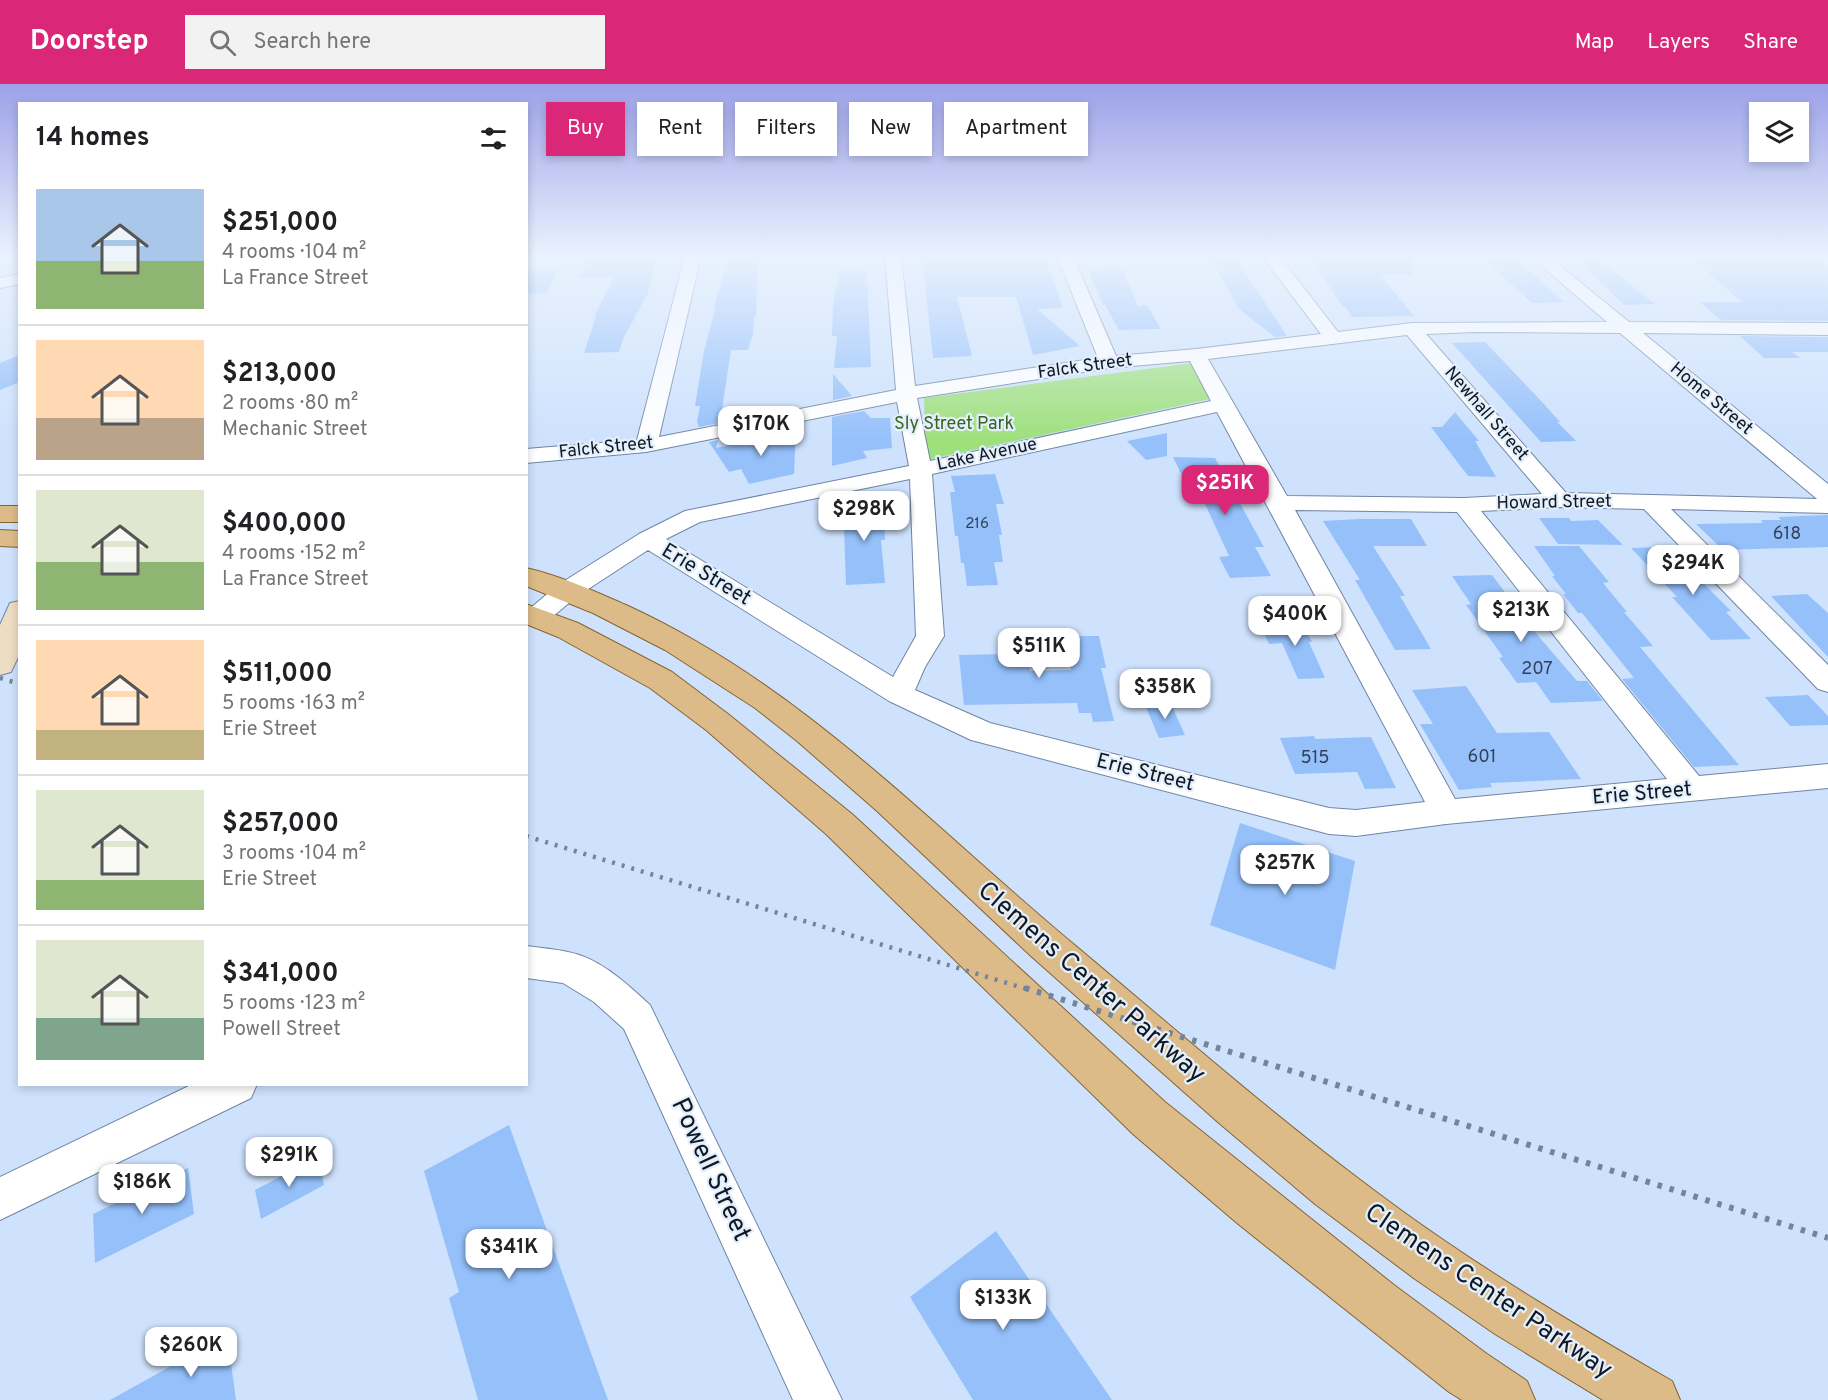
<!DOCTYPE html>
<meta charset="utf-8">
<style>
:root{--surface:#fff;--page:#f2f2f2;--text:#202124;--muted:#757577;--line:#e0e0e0;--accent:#db2777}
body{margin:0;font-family:Overpass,sans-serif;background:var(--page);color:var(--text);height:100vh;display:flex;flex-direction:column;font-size:22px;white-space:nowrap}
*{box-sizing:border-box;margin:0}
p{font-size:20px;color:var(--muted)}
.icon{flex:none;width:33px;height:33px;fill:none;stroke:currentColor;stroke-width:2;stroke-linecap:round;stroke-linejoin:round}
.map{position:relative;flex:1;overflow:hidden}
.panel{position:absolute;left:18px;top:18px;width:510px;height:984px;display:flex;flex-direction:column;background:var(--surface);border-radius:0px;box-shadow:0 3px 9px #0003}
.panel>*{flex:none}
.hud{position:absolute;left:546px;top:18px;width:570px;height:54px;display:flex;gap:12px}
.fabs{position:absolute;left:1749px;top:18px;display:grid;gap:12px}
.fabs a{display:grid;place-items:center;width:60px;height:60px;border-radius:0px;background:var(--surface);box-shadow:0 3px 9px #0003;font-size:30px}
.price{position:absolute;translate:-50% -51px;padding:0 14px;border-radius:12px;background:#fff;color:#222;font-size:20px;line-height:39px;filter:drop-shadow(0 2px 3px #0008)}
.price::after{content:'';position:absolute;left:50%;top:36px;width:18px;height:14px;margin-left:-9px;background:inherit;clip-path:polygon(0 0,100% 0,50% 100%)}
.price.active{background:var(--accent);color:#fff}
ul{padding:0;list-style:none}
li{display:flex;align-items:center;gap:18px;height:150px;padding:0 18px}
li+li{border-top:2px solid var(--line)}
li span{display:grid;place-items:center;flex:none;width:168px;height:120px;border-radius:0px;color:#555}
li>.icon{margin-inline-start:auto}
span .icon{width:72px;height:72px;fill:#fffc;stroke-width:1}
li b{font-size:26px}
h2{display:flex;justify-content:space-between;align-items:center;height:72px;padding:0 18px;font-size:26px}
.tag{padding:0 21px;border-radius:0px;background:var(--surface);box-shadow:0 3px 9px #0003;font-size:21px;line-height:54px}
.tag.active{background:var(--accent);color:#fff}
header{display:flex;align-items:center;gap:36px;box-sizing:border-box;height:84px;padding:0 30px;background:var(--accent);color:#fff}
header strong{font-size:28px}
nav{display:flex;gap:33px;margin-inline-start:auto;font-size:21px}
.search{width:420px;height:54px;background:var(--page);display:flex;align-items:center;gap:15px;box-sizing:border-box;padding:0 21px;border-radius:0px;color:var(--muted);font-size:22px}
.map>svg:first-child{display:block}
.green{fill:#9ee07c}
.building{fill:#95c0fa}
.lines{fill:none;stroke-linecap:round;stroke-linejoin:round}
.minor-casing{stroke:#6f85a4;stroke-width:2}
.secondary-casing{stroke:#6f85a4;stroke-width:2}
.primary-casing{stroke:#856531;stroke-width:2}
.minor{fill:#fff;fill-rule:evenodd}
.secondary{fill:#edddc3;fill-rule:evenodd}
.primary{fill:#dcbb88;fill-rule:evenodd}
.rail-far1{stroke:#758498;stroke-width:4.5;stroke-dasharray:3 7;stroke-linecap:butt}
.rail{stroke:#758498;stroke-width:6;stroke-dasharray:4.5 8;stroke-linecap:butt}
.labels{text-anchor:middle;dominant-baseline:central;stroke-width:4.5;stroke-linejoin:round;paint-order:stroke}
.far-number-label{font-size:15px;fill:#30425a}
.far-street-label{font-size:18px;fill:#0f1824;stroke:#e4effc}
.far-park-label{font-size:18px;fill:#38641d;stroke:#e4effc}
.number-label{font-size:18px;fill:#30425a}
.street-label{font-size:21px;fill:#0f1824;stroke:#e4effc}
.near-street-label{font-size:26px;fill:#0f1824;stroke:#e4effc}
</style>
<header>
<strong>Doorstep</strong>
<div class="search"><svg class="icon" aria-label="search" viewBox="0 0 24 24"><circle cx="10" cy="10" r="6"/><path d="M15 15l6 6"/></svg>Search here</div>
<nav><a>Map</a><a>Layers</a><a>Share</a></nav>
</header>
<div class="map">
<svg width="1828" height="1316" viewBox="0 0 1828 1316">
<rect width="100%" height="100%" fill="#cee2fd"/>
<path class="green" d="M1193,279L1210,315L926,376L924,314Z"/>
<path class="building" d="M591,172H658L647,211L623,255L619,268L584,269L596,233H594L614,193L578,194Z
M729,172H758L756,233H754L753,250L748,266H731L720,339L699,343L697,338L700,322H695L704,267L716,222H714Z
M922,172L1045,173L1063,224L1037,225L1080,262L1033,271L1016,213H957L972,272L933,274Z
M1209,172H1234L1287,252L1275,253L1239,225Z
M1309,172H1412V191H1380L1414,232L1352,233L1346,223H1343Z
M1480,172H1513L1564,218L1532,219Z
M1585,172H1594L1655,220L1624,221L1580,178Z
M1689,172H1814L1828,184V237L1721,236L1700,218H1742Z
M1122,185L1138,222L1147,221L1161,245L1119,246L1105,221H1103L1088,186Z
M558,186L546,209L526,210V187Z
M840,187H867L871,283L834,284L837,252H832L833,220Z
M1740,252L1828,253V268H1792L1800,274H1764Z
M1485,258L1543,319L1560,338H1557L1576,357L1541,358L1452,259Z
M20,271V298L0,306V279Z
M833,290L852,312L833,316Z
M864,327L871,334H890L892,364L863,367L867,374L832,382V333Z
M1455,328L1479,357H1475L1496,393L1468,392L1431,343H1442Z
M796,347L794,390L749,400L741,385L729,388L709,358L718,356L716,364Z
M1167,349V372L1146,376L1127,357Z
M1173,373L1215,374L1264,463H1255L1271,492L1230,494L1219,473L1229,472L1200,409L1191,410Z
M995,390L1004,420H996L1002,451H999L1003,478H994L998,501L967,502L964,479H961L958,452H955L950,408H955L951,392Z
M883,416L885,456H881L885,499L846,501L843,417Z
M1828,431V463L1723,466L1696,440L1763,439L1761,436H1781L1778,433Z
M1539,434H1569L1571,437L1598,436L1623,461L1558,460Z
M1360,435H1411L1427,462H1373L1405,512H1400L1431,565L1395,566L1355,496H1360L1323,437Z
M1534,462H1579L1609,498L1603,499L1627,528H1624L1653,562L1640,563L1739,681L1694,683L1622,595L1634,594L1582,529H1578L1563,510H1566L1552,492H1555Z
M1662,463L1680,484L1688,483L1715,511L1731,527L1726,528L1751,555L1711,556L1672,513H1677L1631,464Z
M1492,491L1534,547L1577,597H1587L1603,617L1551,619L1536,598L1517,599L1499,574L1503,573L1466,521L1471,520L1452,492Z
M1807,510L1828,529V573L1771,512Z
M1301,536L1312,558H1309L1325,594L1298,595L1282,559L1269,560L1259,538Z
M1065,552H1099L1106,584H1101L1114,637L1093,638L1091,629H1079L1077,619L964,621L959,571L1004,570L1001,557L1022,556L1030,587L1071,586Z
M1466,602L1497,649L1549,648L1581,695L1490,699L1492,703L1459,706L1420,640H1433L1412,606Z
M1808,611L1828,632V641L1790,642L1765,613Z
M1170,618L1185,651L1159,654L1145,621Z
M1314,652L1315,655L1371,653L1396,704L1365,705L1357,688L1295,690L1280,654Z
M1240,739L1355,777L1335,886L1210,841Z
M509,1041L608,1316H478L449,1214L459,1208L424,1087Z
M318,1073L324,1101L261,1135L255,1106Z
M188,1084L194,1130L95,1179L93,1130Z
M996,1147L1112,1316H973L910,1213Z
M227,1251L236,1316H110Z"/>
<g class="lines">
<defs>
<path id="minor" d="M685,172H701L659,353L896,306L885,172H901L915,302L1098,274L1057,172H1073L1116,272L1196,265L1321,250L1262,172H1279L1338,248L1412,239L1607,238L1530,172H1548L1629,238L1828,239V251L1643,249L1828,400V429L1671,425L1828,581V608L1818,605L1644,425L1559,423L1481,427L1699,692L1828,680V704L1446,740L1356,752L1329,750L971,656L889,617L648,466L576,513L545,539L536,542L527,539V527L558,501L639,450L685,427L909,382L897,318L646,368L526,379V365L637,356ZM1475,248L1620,249L1817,415L1566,409L1426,250ZM1407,251L1542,410L1464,414L1287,412L1208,275ZM1190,277L1211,317L930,377L917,314L1109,284ZM1217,328L1425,718L1356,726L1329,724L990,639L915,606L925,583L944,552L932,390ZM910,395L916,552L893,593L666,455L700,438ZM1295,426L1457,428L1667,695L1455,715Z
M20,190V200L0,204V194Z
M526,862C540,864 555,865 568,868C600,874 627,900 650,921L842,1316H793L624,945L594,918L563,899L526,894Z
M193,1000H257L251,1014L0,1136V1093Z"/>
<path id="secondary" d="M20,517V569L11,588L0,591V541L10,519Z"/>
<path id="primary" d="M0,422H20V438H0Z
M0,446L20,447V463L0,462Z
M526,484C561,492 594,507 626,521C801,601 926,737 1071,858C1180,949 1287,1044 1402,1127C1488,1189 1580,1244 1672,1297L1680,1316H1603L1495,1250L1415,1195L1315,1120L1219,1039L1031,872L877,727L797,657L755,624L665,566L593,529L526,502Z
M526,520L578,539L672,588L728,630L852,730L1165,1018L1394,1201L1487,1270L1527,1297L1535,1316H1462L1449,1308L1237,1139L1133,1050L826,750L706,646L650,604L558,553L526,540Z"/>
</defs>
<use href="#minor" class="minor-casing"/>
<use href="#secondary" class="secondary-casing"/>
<use href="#primary" class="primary-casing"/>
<use href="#minor" class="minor"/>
<use href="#secondary" class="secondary"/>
<use href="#primary" class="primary"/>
<path class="rail-far1" d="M0,594L20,600
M526,752L1030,906"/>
<path class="rail" d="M1025,904L1828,1154"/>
</g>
<linearGradient id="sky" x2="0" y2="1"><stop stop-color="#9ca1e8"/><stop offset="0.48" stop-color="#e9f2fe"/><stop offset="1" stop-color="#e9f2fe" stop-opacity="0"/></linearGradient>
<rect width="1828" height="357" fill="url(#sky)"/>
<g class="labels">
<g class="far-number-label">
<text x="977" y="440">216</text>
</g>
<g class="far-street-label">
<text transform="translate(1085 283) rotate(-8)">Falck Street</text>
<text transform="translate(1711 315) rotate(40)">Home Street</text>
<text transform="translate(1486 330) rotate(49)">Newhall Street</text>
<text transform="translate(606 364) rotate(-6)">Falck Street</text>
<text transform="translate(987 371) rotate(-12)">Lake Avenue</text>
<text transform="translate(1554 419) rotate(-1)">Howard Street</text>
</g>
<g class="far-park-label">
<text x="954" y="340">Sly Street Park</text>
</g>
<g class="number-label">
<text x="1787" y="450">618</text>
<text x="1537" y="585">207</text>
<text x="1482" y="673">601</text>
<text x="1315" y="674">515</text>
</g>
<g class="street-label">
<text transform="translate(706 491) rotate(31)">Erie Street</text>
<text transform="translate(1145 689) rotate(14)">Erie Street</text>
<text transform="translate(1642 710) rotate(-5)">Erie Street</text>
</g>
<g class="near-street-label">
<text transform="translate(1091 899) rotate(41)">Clemens Center Parkway</text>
<text transform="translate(710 1086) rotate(65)">Powell Street</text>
<text transform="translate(1488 1208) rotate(34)">Clemens Center Parkway</text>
</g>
</g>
</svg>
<div class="fabs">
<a><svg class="icon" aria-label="layers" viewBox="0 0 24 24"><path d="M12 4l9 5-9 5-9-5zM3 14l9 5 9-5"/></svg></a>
</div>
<b class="price" style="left:761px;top:373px">$170K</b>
<b class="price active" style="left:1225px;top:432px">$251K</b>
<b class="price" style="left:864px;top:458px">$298K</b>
<b class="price" style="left:1693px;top:512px">$294K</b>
<b class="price" style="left:1521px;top:559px">$213K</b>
<b class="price" style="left:1295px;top:563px">$400K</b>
<b class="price" style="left:1039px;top:595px">$511K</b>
<b class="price" style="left:1165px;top:636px">$358K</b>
<b class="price" style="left:1285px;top:812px">$257K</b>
<b class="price" style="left:289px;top:1104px">$291K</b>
<b class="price" style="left:142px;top:1131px">$186K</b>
<b class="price" style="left:509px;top:1196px">$341K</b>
<b class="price" style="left:1003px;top:1247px">$133K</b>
<b class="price" style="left:191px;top:1294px">$260K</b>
<div class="hud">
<a class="tag active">Buy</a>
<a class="tag">Rent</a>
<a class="tag">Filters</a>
<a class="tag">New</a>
<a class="tag">Apartment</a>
</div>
<section class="panel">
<h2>14 homes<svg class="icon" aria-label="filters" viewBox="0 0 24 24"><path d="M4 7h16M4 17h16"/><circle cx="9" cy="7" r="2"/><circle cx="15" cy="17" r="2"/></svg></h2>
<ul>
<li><span style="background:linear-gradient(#a9c7e8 60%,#8fb573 0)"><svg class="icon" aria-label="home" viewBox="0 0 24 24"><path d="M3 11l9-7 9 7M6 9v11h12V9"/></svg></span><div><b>$251,000</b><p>4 rooms · 104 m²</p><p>La France Street</p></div></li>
<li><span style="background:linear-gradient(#ffd9b3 65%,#b9a48a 0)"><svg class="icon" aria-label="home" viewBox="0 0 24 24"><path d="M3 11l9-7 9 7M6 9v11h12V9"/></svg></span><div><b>$213,000</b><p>2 rooms · 80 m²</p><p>Mechanic Street</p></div></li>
<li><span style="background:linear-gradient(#dfe7d0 60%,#8fb573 0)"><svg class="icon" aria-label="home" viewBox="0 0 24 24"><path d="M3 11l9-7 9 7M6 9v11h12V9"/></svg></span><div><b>$400,000</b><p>4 rooms · 152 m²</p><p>La France Street</p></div></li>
<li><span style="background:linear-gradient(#ffd9b3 75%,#c2b280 0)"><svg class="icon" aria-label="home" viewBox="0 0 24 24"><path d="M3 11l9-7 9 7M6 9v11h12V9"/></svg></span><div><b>$511,000</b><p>5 rooms · 163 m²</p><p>Erie Street</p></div></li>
<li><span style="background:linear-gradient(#dfe7d0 75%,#8fb573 0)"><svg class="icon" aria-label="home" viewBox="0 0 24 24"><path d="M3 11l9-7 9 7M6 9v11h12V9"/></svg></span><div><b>$257,000</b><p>3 rooms · 104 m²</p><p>Erie Street</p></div></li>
<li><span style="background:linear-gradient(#dfe7d0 65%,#7fa58c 0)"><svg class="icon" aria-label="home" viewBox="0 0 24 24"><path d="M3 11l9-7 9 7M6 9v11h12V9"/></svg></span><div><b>$341,000</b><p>5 rooms · 123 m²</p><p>Powell Street</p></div></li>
</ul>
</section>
</div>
